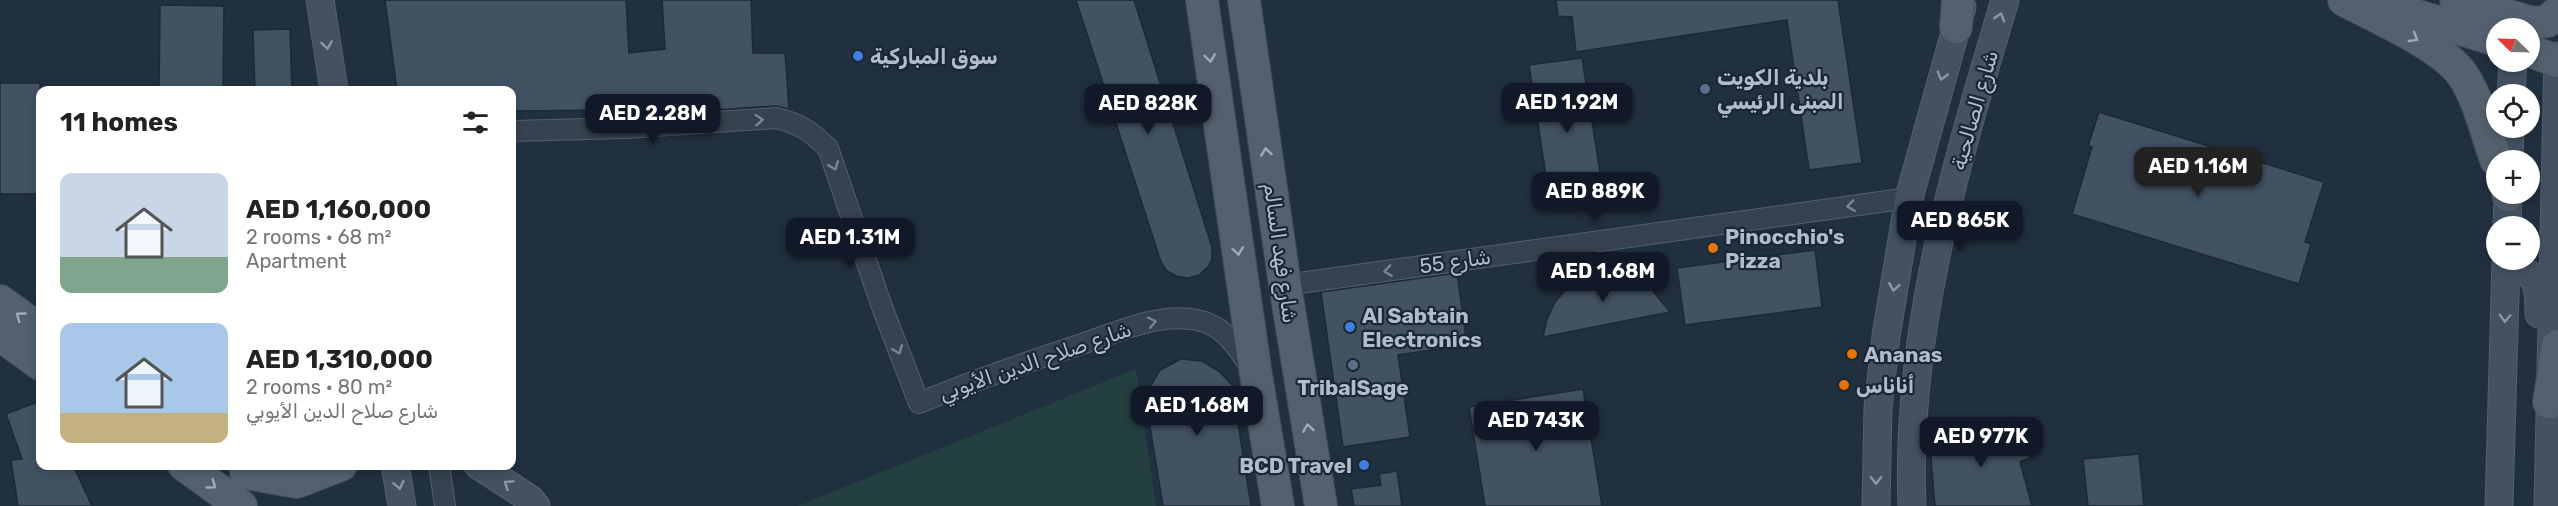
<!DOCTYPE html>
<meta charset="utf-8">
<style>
:root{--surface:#fff;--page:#f2f2f2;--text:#222;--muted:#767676;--accent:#111827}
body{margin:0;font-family:Rubik,Vazirmatn,sans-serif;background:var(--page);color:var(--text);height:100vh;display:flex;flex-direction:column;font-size:22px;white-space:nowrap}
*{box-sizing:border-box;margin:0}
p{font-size:20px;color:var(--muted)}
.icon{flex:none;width:33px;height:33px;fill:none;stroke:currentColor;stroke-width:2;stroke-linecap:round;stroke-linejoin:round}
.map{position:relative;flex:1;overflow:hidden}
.sheet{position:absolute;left:36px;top:86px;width:480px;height:384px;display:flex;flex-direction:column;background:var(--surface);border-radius:12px;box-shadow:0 3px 9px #0003}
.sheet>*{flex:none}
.needle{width:39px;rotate:293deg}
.fabs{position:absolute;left:2486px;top:18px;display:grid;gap:12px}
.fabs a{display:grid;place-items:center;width:54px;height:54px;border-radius:50%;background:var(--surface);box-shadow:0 3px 9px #0003;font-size:30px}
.price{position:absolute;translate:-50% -51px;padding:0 14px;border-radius:12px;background:var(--accent);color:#fff;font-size:20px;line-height:39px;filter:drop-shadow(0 2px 3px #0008)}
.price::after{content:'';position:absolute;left:50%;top:36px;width:18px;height:14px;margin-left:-9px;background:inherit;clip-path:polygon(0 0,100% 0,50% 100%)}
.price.current{background:#222;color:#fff}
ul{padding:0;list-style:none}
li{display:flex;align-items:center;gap:18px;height:150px;padding:0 24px}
li span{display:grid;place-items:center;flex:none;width:168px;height:120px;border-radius:12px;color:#555}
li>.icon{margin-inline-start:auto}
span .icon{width:72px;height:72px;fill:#fffc;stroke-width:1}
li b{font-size:26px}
h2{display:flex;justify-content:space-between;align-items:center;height:72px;padding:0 24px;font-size:26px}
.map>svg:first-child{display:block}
.green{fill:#233f40}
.building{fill:#425263;stroke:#1c2936;stroke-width:1.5}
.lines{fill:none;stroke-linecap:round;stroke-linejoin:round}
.street-casing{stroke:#535f6d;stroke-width:22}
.secondary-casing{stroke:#535f6d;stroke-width:29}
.primary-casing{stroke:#3e4b58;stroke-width:34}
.street{stroke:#35424f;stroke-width:20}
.secondary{stroke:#435162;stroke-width:27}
.primary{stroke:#53616f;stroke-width:32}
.oneway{stroke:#8a97a6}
.oneway2{stroke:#9eaab8}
.oneway3{stroke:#798593}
.shop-dot{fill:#3f7fe0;stroke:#1a2734;stroke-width:2}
.service-dot{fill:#5c6f8a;stroke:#1a2734;stroke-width:2}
.food-dot{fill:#e8710a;stroke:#1a2734;stroke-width:2}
.labels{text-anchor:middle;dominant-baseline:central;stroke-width:4.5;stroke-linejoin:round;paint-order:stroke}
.poi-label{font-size:21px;font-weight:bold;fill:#b1bcca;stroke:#1a2734;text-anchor:start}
.street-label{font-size:21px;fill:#b1bcca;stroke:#1a2734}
</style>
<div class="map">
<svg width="2558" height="506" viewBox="0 0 2558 506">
<rect width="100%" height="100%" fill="#21303f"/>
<path class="green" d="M1136,369L1156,506H798Z"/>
<path class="building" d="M385,0H626L629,53L665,49L662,0H751L753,53H785L789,109L775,106L619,116L618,110L512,111V90H397Z
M1076,0H1134L1212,247V259L1209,266L1199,275L1188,278L1176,276L1167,271L1161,262Z
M1556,0H1838L1862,163L1809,170L1787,20L1576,52L1572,17L1558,16Z
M160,5L224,6L223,90H159Z
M290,29L292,90H255L253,30Z
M1582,58L1605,204L1551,209L1529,65Z
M0,83H40V194H0Z
M2099,112L2324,182L2305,242L2311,244L2299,284L2072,214L2092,147L2088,146Z
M1815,250L1822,307L1685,325L1677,268Z
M1616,270L1631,272L1648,285L1670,312L1543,337L1547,319L1555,302L1577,277Z
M1457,273L1467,345L1398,355L1410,437L1343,447L1321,292Z
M1181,359L1202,361L1220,372L1232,385L1251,506H1163L1145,396L1160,370Z
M1583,389L1602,506H1485L1469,407Z
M40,401V465H73L92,506H18L11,460L22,459L6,414Z
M2013,417L2030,458L2020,462L2032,506H1935L1930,447Z
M2139,454L2144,506H2088L2083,459Z
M1397,471L1402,506H1354L1351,489L1381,485L1379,474Z"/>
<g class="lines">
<defs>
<path id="street" d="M512,131L626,128L776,118C801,124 810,131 828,148L882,307L919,403C973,381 1027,362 1082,344C1118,332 1159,312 1197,320C1225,326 1235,345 1250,366
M1285,285L1909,198
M439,465L445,506"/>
<path id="secondary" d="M320,0L334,90
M2511,94L2513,62
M2509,160L2510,128
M2507,226L2508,194
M2506,268C2539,269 2539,287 2539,314
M395,465L402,506
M478,465L530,499L536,506
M1876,506L1878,408L1886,336L1909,198L1962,7
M1912,506C1905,332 1956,164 2005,0
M2499,506L2506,260
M2548,506L2558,56"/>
<path id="primary" d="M1202,0L1256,375L1278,506
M1244,0L1285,285L1321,506
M2344,0C2376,17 2442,46 2462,74C2479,99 2486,132 2496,160
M2456,0L2533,23L2548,21L2558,12
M2379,4L2496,40
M1956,27L1958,0
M2529,51L2558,61
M2508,194V195
M0,301L40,330
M0,335L40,364
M2549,402L2558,346
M184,465L241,506
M246,473L297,482L341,465"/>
</defs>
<use href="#street" class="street-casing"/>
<use href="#secondary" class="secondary-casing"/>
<use href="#primary" class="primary-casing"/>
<use href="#street" class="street"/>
<use href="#secondary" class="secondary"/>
<use href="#primary" class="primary"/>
</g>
<defs><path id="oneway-chevron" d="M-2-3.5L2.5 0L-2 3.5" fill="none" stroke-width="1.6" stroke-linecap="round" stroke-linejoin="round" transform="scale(1.5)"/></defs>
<g class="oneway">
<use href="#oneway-chevron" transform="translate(2000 17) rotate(-73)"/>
<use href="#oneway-chevron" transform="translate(327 45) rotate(81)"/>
<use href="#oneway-chevron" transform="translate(1942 76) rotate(106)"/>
<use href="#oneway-chevron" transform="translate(1894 287) rotate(100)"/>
<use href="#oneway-chevron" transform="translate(2505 318) rotate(92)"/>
<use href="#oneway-chevron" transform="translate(1876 480) rotate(91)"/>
<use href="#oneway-chevron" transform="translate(508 484) rotate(-146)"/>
<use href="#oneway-chevron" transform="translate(399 485) rotate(78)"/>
</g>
<g class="oneway2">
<use href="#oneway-chevron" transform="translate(2414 38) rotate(30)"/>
<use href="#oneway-chevron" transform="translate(1210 58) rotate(82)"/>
<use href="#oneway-chevron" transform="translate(1266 152) rotate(-98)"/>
<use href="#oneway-chevron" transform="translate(1238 251) rotate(82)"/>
<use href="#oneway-chevron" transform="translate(20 316) rotate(-144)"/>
<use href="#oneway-chevron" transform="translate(1308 428) rotate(-99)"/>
<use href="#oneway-chevron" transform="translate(212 485) rotate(36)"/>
</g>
<g class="oneway3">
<use href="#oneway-chevron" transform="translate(759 120) rotate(-3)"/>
<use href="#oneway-chevron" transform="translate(834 166) rotate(69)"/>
<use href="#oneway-chevron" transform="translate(1851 206) rotate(172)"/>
<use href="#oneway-chevron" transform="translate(1388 271) rotate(172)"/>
<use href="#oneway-chevron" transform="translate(1152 322) rotate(-12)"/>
<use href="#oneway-chevron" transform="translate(898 350) rotate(69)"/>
</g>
<g class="shop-dot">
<circle cx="858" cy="56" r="6"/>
<circle cx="1350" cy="327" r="6"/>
<circle cx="1364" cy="465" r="6"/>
</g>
<g class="service-dot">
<circle cx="1705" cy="89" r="6"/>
<circle cx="1353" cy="365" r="6"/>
</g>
<g class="food-dot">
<circle cx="1713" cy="248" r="6"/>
<circle cx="1852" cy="354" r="6"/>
<circle cx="1844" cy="385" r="6"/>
</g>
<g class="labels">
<g class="poi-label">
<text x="870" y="56">سوق المباركية</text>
<text x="1717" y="77">بلدية الكويت<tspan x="1717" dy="24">المبنى الرئيسي</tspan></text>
<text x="1725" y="236">Pinocchio's<tspan x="1725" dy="24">Pizza</tspan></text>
<text x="1362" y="315">Al Sabtain<tspan x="1362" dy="24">Electronics</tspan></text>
<text x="1864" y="354">Ananas</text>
<text x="1856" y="385">أناناس</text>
<text x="1353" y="387" text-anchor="middle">TribalSage</text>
<text x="1352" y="465" text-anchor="end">BCD Travel</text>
</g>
<g class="street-label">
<text transform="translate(1974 110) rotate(-74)">شارع الصالحية</text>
<text transform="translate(1281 253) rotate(82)">شارع فهد السالم</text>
<text transform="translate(1455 261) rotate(-8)">شارع 55</text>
<text transform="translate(1035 361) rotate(-19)">شارع صلاح الدين الأيوبي</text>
</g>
</g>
</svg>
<div class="fabs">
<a><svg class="needle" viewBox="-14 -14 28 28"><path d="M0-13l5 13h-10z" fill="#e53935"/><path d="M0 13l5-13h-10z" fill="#767676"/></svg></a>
<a><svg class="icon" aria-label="locate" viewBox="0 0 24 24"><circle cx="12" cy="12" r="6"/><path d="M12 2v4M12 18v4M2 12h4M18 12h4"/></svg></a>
<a>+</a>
<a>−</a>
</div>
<b class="price" style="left:1567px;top:134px">AED 1.92M</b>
<b class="price" style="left:1148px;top:135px">AED 828K</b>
<b class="price" style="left:653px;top:145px">AED 2.28M</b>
<b class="price current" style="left:2198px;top:198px">AED 1.16M</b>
<b class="price" style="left:1595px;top:223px">AED 889K</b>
<b class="price" style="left:1960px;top:252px">AED 865K</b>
<b class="price" style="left:850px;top:269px">AED 1.31M</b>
<b class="price" style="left:1603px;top:303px">AED 1.68M</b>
<b class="price" style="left:1197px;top:437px">AED 1.68M</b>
<b class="price" style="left:1536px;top:452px">AED 743K</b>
<b class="price" style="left:1981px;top:468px">AED 977K</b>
<section class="sheet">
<h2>11 homes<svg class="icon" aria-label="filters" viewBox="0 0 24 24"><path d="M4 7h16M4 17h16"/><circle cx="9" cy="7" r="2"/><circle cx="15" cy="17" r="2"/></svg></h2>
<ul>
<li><span style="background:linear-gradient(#c9d6e8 70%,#7fa58c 0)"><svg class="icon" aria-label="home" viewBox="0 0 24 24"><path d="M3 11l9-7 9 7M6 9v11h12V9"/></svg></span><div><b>AED 1,160,000</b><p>2 rooms · 68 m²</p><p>Apartment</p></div></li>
<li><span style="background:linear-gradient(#a9c7e8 75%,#c2b280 0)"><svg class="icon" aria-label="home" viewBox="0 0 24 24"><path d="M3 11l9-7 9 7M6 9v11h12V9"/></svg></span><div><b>AED 1,310,000</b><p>2 rooms · 80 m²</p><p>شارع صلاح الدين الأيوبي</p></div></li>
</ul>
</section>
</div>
